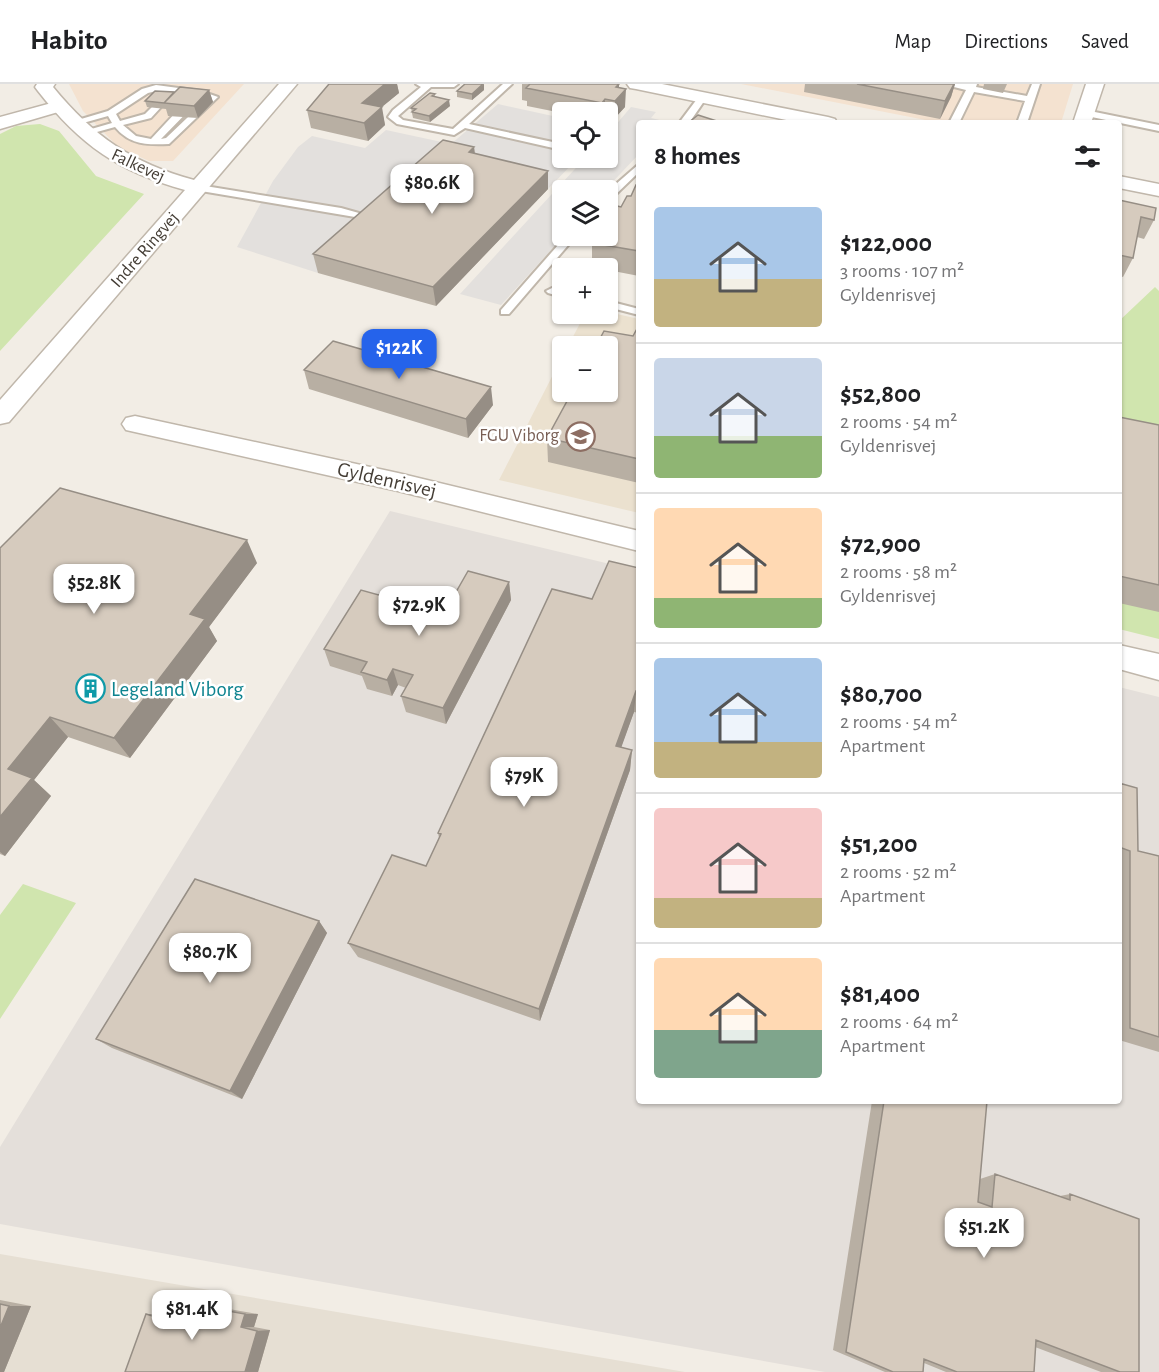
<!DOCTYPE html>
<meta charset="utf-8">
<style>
:root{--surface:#fff;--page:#f2f2f2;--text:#202124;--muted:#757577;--line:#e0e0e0;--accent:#2563eb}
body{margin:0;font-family:"Alegreya Sans",sans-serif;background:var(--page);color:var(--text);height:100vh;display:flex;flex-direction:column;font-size:22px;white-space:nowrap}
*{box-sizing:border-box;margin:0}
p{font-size:20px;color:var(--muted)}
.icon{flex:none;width:33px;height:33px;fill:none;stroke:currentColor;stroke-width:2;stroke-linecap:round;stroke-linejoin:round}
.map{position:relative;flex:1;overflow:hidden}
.panel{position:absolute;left:636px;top:36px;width:486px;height:984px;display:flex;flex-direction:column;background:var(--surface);border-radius:6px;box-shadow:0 2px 4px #0004}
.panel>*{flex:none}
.fabs{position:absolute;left:552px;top:18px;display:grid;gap:12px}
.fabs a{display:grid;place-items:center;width:66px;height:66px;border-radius:6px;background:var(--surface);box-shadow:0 2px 4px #0004;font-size:30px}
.price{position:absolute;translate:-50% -51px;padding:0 14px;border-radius:12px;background:#fff;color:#222;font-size:20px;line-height:39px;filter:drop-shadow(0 2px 3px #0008)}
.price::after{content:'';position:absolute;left:50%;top:36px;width:18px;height:14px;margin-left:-9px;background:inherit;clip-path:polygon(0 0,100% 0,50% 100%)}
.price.selected{background:var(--accent);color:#fff}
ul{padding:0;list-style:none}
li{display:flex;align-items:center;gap:18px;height:150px;padding:0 18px}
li+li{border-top:2px solid var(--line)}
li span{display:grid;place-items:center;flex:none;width:168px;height:120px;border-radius:6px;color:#555}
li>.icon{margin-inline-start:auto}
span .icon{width:72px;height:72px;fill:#fffc;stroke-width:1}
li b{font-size:26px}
h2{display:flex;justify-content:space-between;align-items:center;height:72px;padding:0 18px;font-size:26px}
header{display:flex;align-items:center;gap:36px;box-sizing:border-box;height:84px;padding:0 30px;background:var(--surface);border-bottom:2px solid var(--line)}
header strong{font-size:28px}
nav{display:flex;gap:33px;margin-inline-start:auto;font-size:21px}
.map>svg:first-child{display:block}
.residential{fill:#e6dfd3}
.commercial{fill:#f4e2d0}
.industrial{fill:#e4dfda}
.education{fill:#ebe1cf}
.green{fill:#d0e5ae}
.parking{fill:#e3e0dd}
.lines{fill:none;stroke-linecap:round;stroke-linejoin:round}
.service-casing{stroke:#c0b7ab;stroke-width:4}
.minor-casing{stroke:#c0b7ab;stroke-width:3}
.tertiary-casing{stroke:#c0b7ab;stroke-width:3}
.service{fill:#fff;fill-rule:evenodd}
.minor{fill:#fff;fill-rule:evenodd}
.tertiary{fill:#fff;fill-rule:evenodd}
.wall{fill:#b8afa3}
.shaded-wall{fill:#968e85}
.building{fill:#d6cbbe;stroke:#968e85;stroke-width:1.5}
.labels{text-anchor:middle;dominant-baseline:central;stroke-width:5;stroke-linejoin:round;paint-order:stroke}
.far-street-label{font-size:18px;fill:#443d35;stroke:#fff}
.far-education-label{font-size:18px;fill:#785e54;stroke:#fff;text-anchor:end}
.street-label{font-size:21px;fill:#443d35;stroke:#fff}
.culture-label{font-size:21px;fill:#0d838f;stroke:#fff;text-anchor:start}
</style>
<header>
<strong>Habito</strong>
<nav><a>Map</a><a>Directions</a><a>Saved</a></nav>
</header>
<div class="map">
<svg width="1159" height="1288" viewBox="0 0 1159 1288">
<rect width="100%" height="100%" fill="#f2ede5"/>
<path class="residential" d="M0,1170L685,1288H0Z"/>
<path class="commercial" d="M69,0H244L173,77H149L118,63L83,27Z
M741,0H1073L1061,39H941Z"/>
<path class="industrial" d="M390,427L639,487V1017H1119V603L1159,613V1288H825L0,1140V1063Z"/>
<path class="education" d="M608,228L639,235V429L499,396L562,273V308H608V262H568L585,230Z"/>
<path class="green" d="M40,40L59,47L96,92L144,110L0,267V50L16,42Z
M1155,203L1159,207V555L1119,545V237Z
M23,800L76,819L0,935V831Z"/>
<path class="parking" d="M498,20L562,34V74H578L548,105L471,87L445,75L318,189L237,163L273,97L298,63L312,52L365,64L386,46L451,60Z
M631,23L656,28L651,34L668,38L639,39V70L605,106H562L564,152L501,221L460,210L585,74H608V50Z"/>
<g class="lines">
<defs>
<path id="service" d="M416,0H458L454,3H431L398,32L403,36L453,45L503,0H512L469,40L562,60V66L465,44L454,51L397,40L388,33L393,26L421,3Z
M942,0H977L976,3L1027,12L1032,0H1040L1027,39H1017L1025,17L974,8L959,39H949L966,6Z
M156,1L201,7L218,13L169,60C147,61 130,61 115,43L86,51L81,48L112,39L108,32L76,41L71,38L108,27L142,5ZM156,7L167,8L145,30L120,37L116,30L148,9ZM174,9L192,11L151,55L136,52L123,41L151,34ZM202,13L208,14L166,54L161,55Z
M700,11L707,13L689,39H679Z
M1085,26L1159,41V47L1082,31V27Z
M639,80V88L612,114L608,115V107Z
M199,101L341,124L366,131L361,134L195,106V102Z
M566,152H576L509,230H501V226Z
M552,204L562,207V213L548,209L546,207Z
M608,217L639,225V231L608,223Z"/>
<path id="minor" d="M59,17L65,18L68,22L65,26L0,45V33Z
M135,332L398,389L639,447V467L398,407L126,346L122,340L126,334Z
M1119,561L1159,570V596L1119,585Z"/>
<path id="tertiary" d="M37,0H55L53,3C93,52 132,79 194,96L279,0H297L9,338L0,340V316L185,106C119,88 80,61 38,7L35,3Z
M627,0H662L828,33L835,35L837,39H801L636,5L630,4Z
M1086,0H1104L1091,39H1073Z
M1119,92L1159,100V112L1119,104Z"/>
</defs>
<use href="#service" class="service-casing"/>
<use href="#minor" class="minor-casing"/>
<use href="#tertiary" class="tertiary-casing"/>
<use href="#service" class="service"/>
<use href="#minor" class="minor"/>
<use href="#tertiary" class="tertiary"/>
</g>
<path class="wall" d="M329,0H397L399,9L381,23L385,41L368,57L311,44L307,26Z
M484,0V6L472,16L457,13V7Z
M522,0H619V4L625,23L614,35L608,34V28L562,29L527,22V17L522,16Z
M805,0H955L951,13L940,35L804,8Z
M984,0H1007L1003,9L983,5Z
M209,6L213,18L198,34L168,32L166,25L147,23L145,17L174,8Z
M435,10V12L450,22L430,38L413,34L411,24Z
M474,63L475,70L548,87V105L436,222L318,189L313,170Z
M639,102V192L608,186V184L592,183V159L608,152L612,134Z
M1119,116L1154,136L1144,155L1137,153L1133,174L1123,193L1119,192Z
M639,241V399L548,378L547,354L633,252Z
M304,286L493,321L468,354L309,305Z
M1119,333L1159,341V528L1119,519Z
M0,464L257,479L209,543L217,557L130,674L68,653L34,696L51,712L5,772L0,770Z
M639,484V629L634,628L621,663L632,666L630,686L540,937L358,873L348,859L426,782L439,754L438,749L592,515Z
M509,498L511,516L446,640L406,628L401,612L406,604L398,601L392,612L367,605L362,592L330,582L324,565L444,529Z
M1119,699L1138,767L1159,772V968L1119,956Z
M319,837L327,849L242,1015L112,964L96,955Z
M872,1017H987L980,1095L995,1090L1060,1112L1070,1110L1139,1288H1101L1035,1263L1034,1288H946L924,1279L923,1288H885L833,1266Z
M162,1215L178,1216L258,1230L254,1243L270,1246L258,1288L146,1230H157Z
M0,1216L31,1222L4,1288H0Z"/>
<path class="shaded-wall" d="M385,0H397L399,9L365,37L362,19Z
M484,0V6L472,16V10Z
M619,0V12L626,5L625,23L614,35L616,3Z
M954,0H955L951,13L940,35L945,17Z
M209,6L213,18L198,34L194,22Z
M605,15V28H602V19Z
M449,16L450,22L430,38L429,32Z
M382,23L385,41L368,57L364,39Z
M474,63L476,82L469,68Z
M548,87V105L436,222L433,203Z
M491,303L493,321L468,354L466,335Z
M247,456L257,479L209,543L217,557L130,674L114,654L190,530Z
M509,498L511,516L446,640L443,624Z
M393,585L398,601L392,612L387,596Z
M636,607L634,628L615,681L616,662Z
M50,633L68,653L34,696L51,712L5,772L0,768V733L8,685Z
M632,666L630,686L540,937L539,925Z
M319,837L327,849L242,1015L230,1007Z
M9,1222H31L4,1288H0V1244Z
M245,1230H258L254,1243H241Z
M270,1246L258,1288H245L257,1247Z"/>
<path class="building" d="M329,0H385L362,19L382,23L364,39L307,26Z
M465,0H483L472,10L457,7Z
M530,0H619L616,3L626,5L615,17L605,15L602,19L526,4Z
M857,0H954L945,17Z
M180,3L209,6L194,22L164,19Z
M155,7L174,8L164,19L145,17Z
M430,9L435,10L432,12L449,16L429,32L412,28L416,25L411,24Z
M698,31L723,39H688Z
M443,56L474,63L469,68L548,87L433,203L313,170Z
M636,101L639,102V167L592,159L595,152H608V133L612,134L617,122L621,123L627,112H631Z
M1119,116L1156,124L1154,136L1141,133L1133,174L1119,171Z
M639,241V375L547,354L572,308H608V262H596L604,247L633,252Z
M333,257L491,303L466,335L304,286Z
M1119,333L1159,341V501L1119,492Z
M60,404L247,456L190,530L205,535L114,654L50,633L8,685L32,694L0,733V464Z
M609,477L639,484V608L636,607L616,662L632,666L539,925L348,859L392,771L426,782L441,750L438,749L552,505L592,515Z
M468,487L509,498L443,624L401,612L413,591L393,585L387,596L361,588L367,578L324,565L361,506L444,529Z
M1119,699L1137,704L1138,767L1159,772V953L1130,944V767L1119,763Z
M195,795L319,837L230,1007L96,955Z
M884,1017H987L978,1118L992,1123L995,1090L1070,1116V1110L1139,1135V1288H1120L1036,1256L1034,1288H957L924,1275L923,1288H893L846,1268Z
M162,1215L245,1230L241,1243L257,1247L245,1288H125L146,1230L156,1233Z
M0,1220L9,1222L0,1244Z"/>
<defs>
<symbol id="school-ring" viewBox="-11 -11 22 22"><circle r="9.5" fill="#fff" stroke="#8d6e63" stroke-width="1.5"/><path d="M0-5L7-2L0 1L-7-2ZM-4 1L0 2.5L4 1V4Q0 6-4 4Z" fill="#8d6e63"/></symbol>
<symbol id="building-ring" viewBox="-11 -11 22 22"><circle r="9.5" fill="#fff" stroke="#0f9aa8" stroke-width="1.5"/><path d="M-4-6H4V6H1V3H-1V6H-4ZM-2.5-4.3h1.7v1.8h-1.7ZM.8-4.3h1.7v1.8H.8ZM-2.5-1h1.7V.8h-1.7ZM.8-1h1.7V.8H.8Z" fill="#0f9aa8"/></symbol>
</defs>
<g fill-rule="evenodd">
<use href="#school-ring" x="564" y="336" width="33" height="33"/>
<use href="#building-ring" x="74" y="588" width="33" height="33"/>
</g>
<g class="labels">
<g class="far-street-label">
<text transform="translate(138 82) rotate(25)">Falkevej</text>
<text transform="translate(145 166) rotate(-49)">Indre Ringvej</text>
</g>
<g class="far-education-label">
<text x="559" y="352">FGU Viborg</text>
</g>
<g class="street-label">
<text transform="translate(387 396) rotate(13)">Gyldenrisvej</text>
</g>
<g class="culture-label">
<text x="111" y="605">Legeland Viborg</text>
</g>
</g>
</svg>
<div class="fabs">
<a><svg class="icon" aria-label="locate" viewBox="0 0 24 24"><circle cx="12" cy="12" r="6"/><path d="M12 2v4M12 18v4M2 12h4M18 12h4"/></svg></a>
<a><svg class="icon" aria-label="layers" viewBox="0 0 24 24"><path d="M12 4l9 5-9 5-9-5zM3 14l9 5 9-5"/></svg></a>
<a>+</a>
<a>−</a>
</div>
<b class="price" style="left:432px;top:131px">$80.6K</b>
<b class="price selected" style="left:399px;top:296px">$122K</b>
<b class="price" style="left:94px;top:531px">$52.8K</b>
<b class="price" style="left:419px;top:553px">$72.9K</b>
<b class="price" style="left:524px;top:724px">$79K</b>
<b class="price" style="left:210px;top:900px">$80.7K</b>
<b class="price" style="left:984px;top:1175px">$51.2K</b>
<b class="price" style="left:192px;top:1257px">$81.4K</b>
<section class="panel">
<h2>8 homes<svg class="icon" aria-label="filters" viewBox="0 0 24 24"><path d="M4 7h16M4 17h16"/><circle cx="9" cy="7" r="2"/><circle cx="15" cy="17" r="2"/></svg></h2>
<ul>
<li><span style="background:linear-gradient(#a9c7e8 60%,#c2b280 0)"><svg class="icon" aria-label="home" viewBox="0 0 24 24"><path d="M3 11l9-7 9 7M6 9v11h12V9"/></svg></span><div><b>$122,000</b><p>3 rooms · 107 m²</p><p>Gyldenrisvej</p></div></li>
<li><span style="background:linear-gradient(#c9d6e8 65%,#8fb573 0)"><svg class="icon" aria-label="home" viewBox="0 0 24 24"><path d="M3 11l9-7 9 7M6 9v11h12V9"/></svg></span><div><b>$52,800</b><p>2 rooms · 54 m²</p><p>Gyldenrisvej</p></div></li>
<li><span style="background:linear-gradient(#ffd9b3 75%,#8fb573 0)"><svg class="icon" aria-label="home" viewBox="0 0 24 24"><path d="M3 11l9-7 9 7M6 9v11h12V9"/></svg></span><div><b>$72,900</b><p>2 rooms · 58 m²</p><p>Gyldenrisvej</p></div></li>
<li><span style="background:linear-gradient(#a9c7e8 70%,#c2b280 0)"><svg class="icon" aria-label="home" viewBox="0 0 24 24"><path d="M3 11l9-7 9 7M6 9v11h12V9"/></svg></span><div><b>$80,700</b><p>2 rooms · 54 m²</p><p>Apartment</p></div></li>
<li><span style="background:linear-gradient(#f6c9c9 75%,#c2b280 0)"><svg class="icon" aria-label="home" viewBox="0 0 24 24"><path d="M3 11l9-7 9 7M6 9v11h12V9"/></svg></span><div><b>$51,200</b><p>2 rooms · 52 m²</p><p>Apartment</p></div></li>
<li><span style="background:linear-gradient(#ffd9b3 60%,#7fa58c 0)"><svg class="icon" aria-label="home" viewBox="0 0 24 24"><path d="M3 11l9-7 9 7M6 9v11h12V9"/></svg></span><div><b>$81,400</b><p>2 rooms · 64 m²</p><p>Apartment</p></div></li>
</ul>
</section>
</div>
